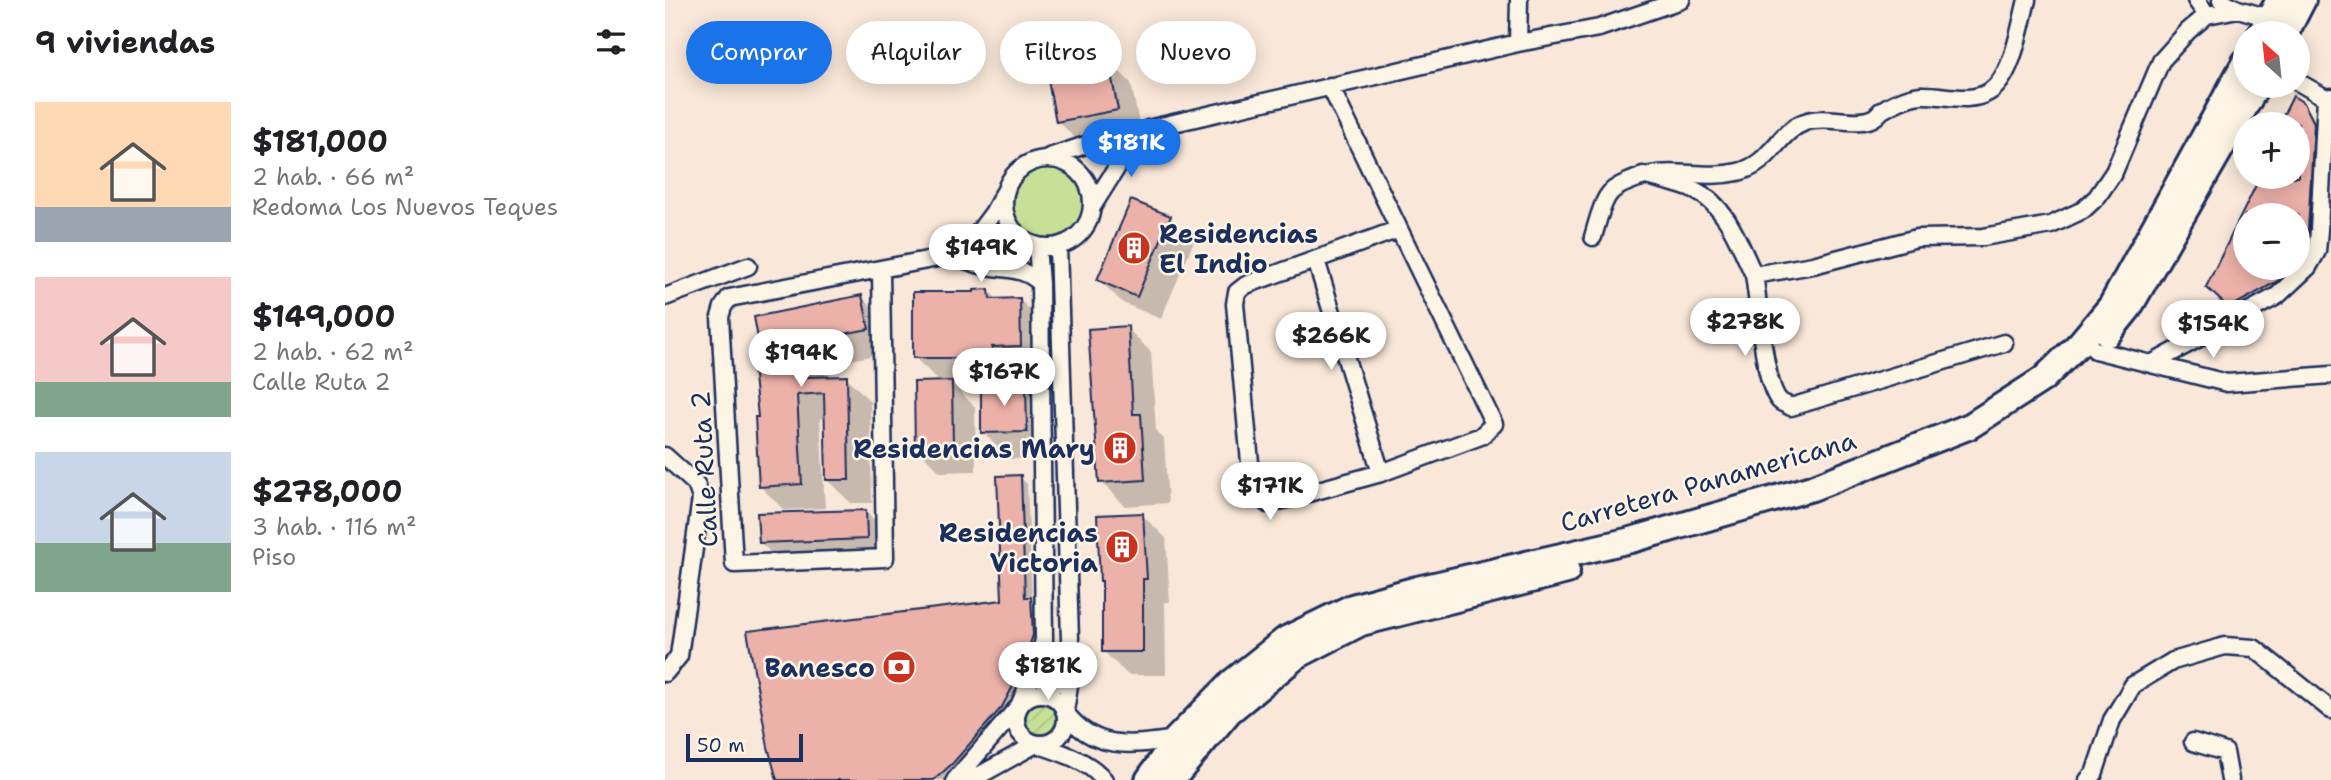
<!DOCTYPE html>
<html lang="es">
<meta charset="utf-8">
<style>
:root{--surface:#fff;--page:#f2f2f2;--text:#202124;--muted:#757577;--accent:#1a73e8}
body{margin:0;font-family:"Shantell Sans",sans-serif;background:var(--page);color:var(--text);height:100vh;display:flex;flex-direction:column;font-size:26px;white-space:nowrap}
*{box-sizing:border-box;margin:0}
p{font-size:23px;color:var(--muted)}
.icon{flex:none;width:38px;height:38px;fill:none;stroke:currentColor;stroke-width:2;stroke-linecap:round;stroke-linejoin:round}
.map{position:relative;flex:1;overflow:hidden}
.side{display:flex;flex-direction:column;background:var(--surface);width:665px}
.side>*{flex:none}
.banner{position:absolute;left:21px;top:21px;width:665px;height:63px;display:flex;gap:14px}
.needle{width:46px;rotate:333deg}
.fabs{position:absolute;left:1568px;top:21px;display:grid;gap:14px}
.fabs a{display:grid;place-items:center;width:77px;height:77px;border-radius:50%;background:var(--surface);box-shadow:0 4px 18px #0003;font-size:35px}
.scale{position:absolute;left:21px;bottom:18px;width:117px;box-sizing:border-box;padding-left:7px;border:4px solid #1b2f5e;border-top:0;font-size:19px;line-height:24px;white-space:nowrap;color:#1b2f5e;-webkit-text-stroke:5px #fcf5e5;paint-order:stroke}
.price{position:absolute;translate:-50% -60px;padding:0 16px;border-radius:24px;background:#fff;color:#222;font-size:23px;line-height:46px;filter:drop-shadow(0 2px 4px #0008)}
.price::after{content:'';position:absolute;left:50%;top:42px;width:21px;height:16px;margin-left:-10px;background:inherit;clip-path:polygon(0 0,100% 0,50% 100%)}
.price.current{background:var(--accent);color:#fff}
ul{padding:0;list-style:none}
li{display:flex;align-items:center;gap:21px;height:175px;padding:0 35px}
li span{display:grid;place-items:center;flex:none;width:196px;height:140px;border-radius:0px;color:#555}
li>.icon{margin-inline-start:auto}
span .icon{width:84px;height:84px;fill:#fffc;stroke-width:1}
li b{font-size:30px}
h2{display:flex;justify-content:space-between;align-items:center;height:84px;padding:0 35px;font-size:30px}
.tag{padding:0 24px;border-radius:32px;background:var(--surface);box-shadow:0 4px 18px #0003;font-size:24px;line-height:63px}
.tag.current{background:var(--accent);color:#fff}
main{display:flex;flex:1;min-height:0}
.map>svg:first-child{display:block}
.park{fill:#c6e197;stroke:#70887a;stroke-width:2}
.garden{fill:url(#garden-furrows);stroke:#70887a;stroke-width:2}
.shadow{fill:#0003;fill-rule:evenodd}
.building{fill:#ecb2a9;stroke:#1b2f5e;stroke-width:2}
.lines{fill:none;stroke-linecap:round;stroke-linejoin:round}
.minor-casing{stroke:#1b2f5e;stroke-width:21}
.primary-casing{stroke:#1b2f5e;stroke-width:30}
.minor{stroke:#fcf5e5;stroke-width:16}
.primary{stroke:#fcf5e5;stroke-width:24}
.labels{text-anchor:middle;dominant-baseline:central;stroke-width:5;stroke-linejoin:round;paint-order:stroke}
.poi-label{font-size:26px;font-weight:bold;fill:#1b2f5e;stroke:#fcf5e5;text-anchor:end}
.street-label{font-size:26px;fill:#1b2f5e;stroke:#fcf5e5}
</style>
<main>
<section class="side">
<h2>9 viviendas<svg class="icon" aria-label="filters" viewBox="0 0 24 24"><path d="M4 7h16M4 17h16"/><circle cx="9" cy="7" r="2"/><circle cx="15" cy="17" r="2"/></svg></h2>
<ul>
<li><span style="background:linear-gradient(#ffd9b3 75%,#9aa5b1 0)"><svg class="icon" aria-label="home" viewBox="0 0 24 24"><path d="M3 11l9-7 9 7M6 9v11h12V9"/></svg></span><div><b>$181,000</b><p>2 hab. · 66 m²</p><p>Redoma Los Nuevos Teques</p></div></li>
<li><span style="background:linear-gradient(#f6c9c9 75%,#7fa58c 0)"><svg class="icon" aria-label="home" viewBox="0 0 24 24"><path d="M3 11l9-7 9 7M6 9v11h12V9"/></svg></span><div><b>$149,000</b><p>2 hab. · 62 m²</p><p>Calle Ruta 2</p></div></li>
<li><span style="background:linear-gradient(#c9d6e8 65%,#7fa58c 0)"><svg class="icon" aria-label="home" viewBox="0 0 24 24"><path d="M3 11l9-7 9 7M6 9v11h12V9"/></svg></span><div><b>$278,000</b><p>3 hab. · 116 m²</p><p>Piso</p></div></li>
</ul>
</section>
<div class="map">
<svg width="1666" height="780" viewBox="0 0 1666 780">
<defs>
<pattern id="garden-furrows" width="10" height="10" patternUnits="userSpaceOnUse" patternTransform="scale(1.75)"><rect width="10" height="10" fill="#c6e197"/><path d="M-1 1l2-2M0 10L10 0M9 11l2-2" fill="none" stroke="#aac185"/></pattern>
</defs>
<rect width="100%" height="100%" fill="#f9e8d9"/>
<filter id="ink" filterUnits="userSpaceOnUse"><feTurbulence type="fractalNoise" baseFrequency=".0143" numOctaves="2"/><feDisplacementMap in="SourceGraphic" scale="14" xChannelSelector="R" yChannelSelector="G"/><feConvolveMatrix kernelMatrix="1 2 1 2 8 2 1 2 1" color-interpolation-filters="sRGB"/></filter>
<g filter="url(#ink)">
<path class="park" d="M380,159C390,160 398,161 407,166C431,182 433,218 409,236C399,244 385,245 372,246C364,240 356,235 350,228C337,211 339,185 354,170C361,164 372,161 380,159Z"/>
<path class="garden" d="M361 719a15 15 0 1 1 30 0a15 15 0 1 1-30 0Z"/>
<path class="shadow" d="M443,60L466,83L476,133L416,144L393,121Z
M1629,98L1646,113L1656,132L1650,233L1639,266L1618,289L1573,314L1543,287L1597,177H1633V124H1616ZM1580,215H1633V268H1580Z
M505,218L529,241L496,319L458,303L434,280Z
M324,291L333,300L354,299L378,323L379,369L350,370V381H284L310,407L311,471L275,472L252,448L276,383L250,358L310,293Z
M197,297L220,321L226,352L160,365L161,378L181,377L205,401L207,503H186L162,480V418H155L160,508L119,510L95,486L94,419L100,367Z
M462,328L486,352L491,431L499,439L503,503L460,506L436,482Z
M360,384L387,411L388,458L345,459L318,432Z
M355,477L362,484L367,600L372,606L375,643L344,714L284,780H114L338,602Z
M200,511L224,535L225,562L119,566L95,542Z
M477,515L501,538L505,602H500L501,675H463L439,652Z"/>
<path class="building" d="M443,58L453,110L391,122L381,70Z
M1628,96L1639,103L1649,123L1642,248H1633V215H1580V268H1627L1611,282L1564,308L1541,287L1595,177H1633V124H1614Z
M466,200L506,216L472,297L432,280Z
M324,289L325,299L355,298L356,346L327,347V358H248V292H309V290Z
M197,295L204,329L137,342L140,377L182,376L184,480H161L159,393L132,395L137,484L94,487L90,417H93L88,366L98,365L89,317Z
M463,326L468,414H476L480,480L434,483L423,329Z
M287,381L288,448L250,449L249,382Z
M361,383L362,432L316,433V384Z
M356,475L360,597H366L368,635L355,673L337,707L288,763L269,780H112L103,747L82,631L337,600L332,476Z
M201,510L202,539L94,543L92,513Z
M478,513L482,579H478V652H437V581H435L432,515Z"/>
<g class="lines">
<defs>
<path id="minor" d="M1531,0L1542,15
M1556,0L1573,9L1604,18
M853,43L854,0
M1633,82L1661,98L1666,97
M665,86L734,229
M384,157L445,137L479,132
M339 203a44 44 0 1 1 88 0a44 44 0 1 1-88 0Z
M978,175C995,180 1014,183 1031,191C1062,206 1075,246 1089,275L1148,265L1252,238L1318,237L1386,225L1418,210L1432,197L1449,172L1496,61L1523,31L1542,15L1573,9
M427,207L459,156L483,129L853,43L934,28L1016,0
M734,229L829,424L816,436L716,473L603,504L589,491L586,473L570,304L572,292L581,285Z
M928,237C932,224 935,209 942,197C946,190 955,185 963,182C1002,164 1034,181 1073,172C1107,164 1112,132 1140,122C1160,114 1190,127 1208,118C1212,116 1214,113 1216,111C1226,104 1244,96 1256,95C1277,94 1304,104 1324,92C1348,77 1355,26 1362,0
M393,246L406,672L400,712C429,752 468,745 511,739
M295,257L328,213L339,193
M651,260L716,473
M216,270L220,558L69,564L55,317L58,307L64,298L283,256C296,257 304,262 316,265C337,270 359,266 375,283
M1089,275C1094,301 1098,388 1116,402C1119,404 1123,405 1126,407L1339,343
M0,297L83,266
M1430,350L1562,383L1666,375
M1486,364L1612,296L1643,267L1652,251L1654,230L1661,98
M0,456L31,484L36,498L14,656L0,673
M372,665L374,676L383,684L400,681L406,672
M351 719a25 25 0 1 1 50 0a25 25 0 1 1-50 0Z
M1528,742L1560,752L1565,780
M290,780L354,706L372,665L379,640L375,283L372,246
M306,780L371,744C393,751 425,761 439,780
M1423,780L1429,774L1447,720L1468,685L1508,661L1560,646L1589,648L1666,710"/>
<path id="primary" d="M1596,33L1614,0
M1621,33L1638,0
M1443,334L1464,308L1592,86
M483,780L511,739L567,682L621,639L687,607L752,589L966,540L1147,488L1305,426L1378,379L1415,343L1446,306L1580,62
M507,780L564,712L632,656L696,623L902,571"/>
</defs>
<use href="#minor" class="minor-casing"/>
<use href="#primary" class="primary-casing"/>
<use href="#minor" class="minor"/>
<use href="#primary" class="primary"/>
</g>
</g>
<defs>
<symbol id="building-disc" viewBox="-11 -11 22 22"><circle r="9.5" fill="#c8321e" stroke="#fcf5e5"/><path d="M-4-6H4V6H1V3H-1V6H-4ZM-2.5-4.3h1.7v1.8h-1.7ZM.8-4.3h1.7v1.8H.8ZM-2.5-1h1.7V.8h-1.7ZM.8-1h1.7V.8H.8Z" fill="#fff"/></symbol>
<symbol id="bank-disc" viewBox="-11 -11 22 22"><circle r="9.5" fill="#c8321e" stroke="#fcf5e5"/><path d="M-6-4H6V4H-6ZM0-2.3a2.3 2.3 0 1 0 0 4.6a2.3 2.3 0 1 0 0-4.6Z" fill="#fff"/></symbol>
</defs>
<g fill-rule="evenodd">
<use href="#building-disc" x="450" y="229" width="38" height="38"/>
<use href="#building-disc" x="436" y="429" width="38" height="38"/>
<use href="#building-disc" x="438" y="528" width="38" height="38"/>
<use href="#bank-disc" x="215" y="648" width="38" height="38"/>
</g>
<g class="labels">
<g class="poi-label">
<text x="494" y="233" text-anchor="start">Residencias<tspan x="494" dy="30">El Indio</tspan></text>
<text x="430" y="448">Residencias Mary</text>
<text x="433" y="532">Residencias<tspan x="433" dy="30">Victoria</tspan></text>
<text x="210" y="667">Banesco</text>
</g>
<g class="street-label">
<text transform="translate(39 469) rotate(-93)">Calle Ruta 2</text>
<text transform="translate(1043 481) rotate(-16)">Carretera Panamericana</text>
</g>
</g>
</svg>
<div class="fabs">
<a><svg class="needle" viewBox="-14 -14 28 28"><path d="M0-13l5 13h-10z" fill="#e53935"/><path d="M0 13l5-13h-10z" fill="#757577"/></svg></a>
<a>+</a>
<a>−</a>
</div>
<div class="scale">50 m</div>
<b class="price current" style="left:466px;top:179px">$181K</b>
<b class="price" style="left:316px;top:284px">$149K</b>
<b class="price" style="left:1080px;top:358px">$278K</b>
<b class="price" style="left:1548px;top:360px">$154K</b>
<b class="price" style="left:666px;top:372px">$266K</b>
<b class="price" style="left:136px;top:389px">$194K</b>
<b class="price" style="left:339px;top:408px">$167K</b>
<b class="price" style="left:605px;top:522px">$171K</b>
<b class="price" style="left:383px;top:702px">$181K</b>
<div class="banner">
<a class="tag current">Comprar</a>
<a class="tag">Alquilar</a>
<a class="tag">Filtros</a>
<a class="tag">Nuevo</a>
</div>
</div>
</main>
